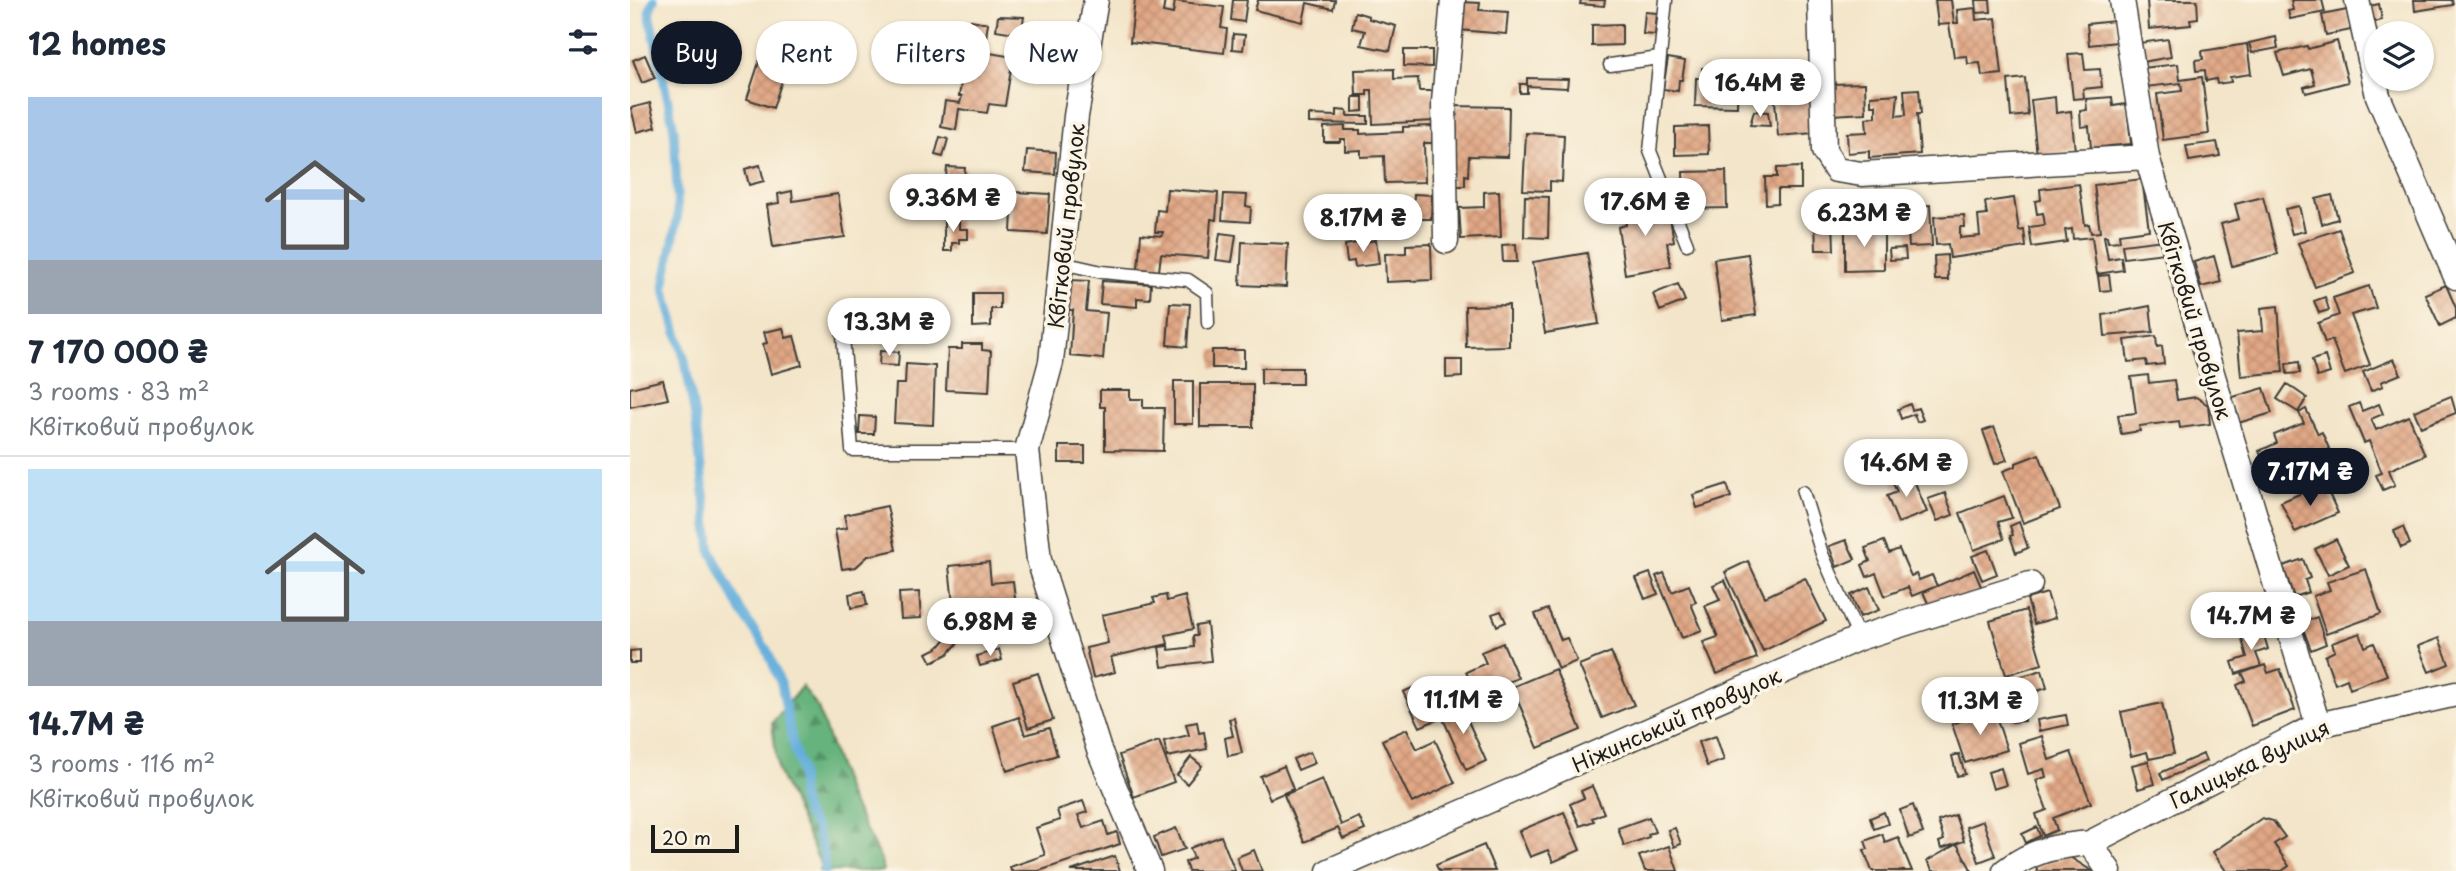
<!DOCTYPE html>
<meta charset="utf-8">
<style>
:root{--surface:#fff;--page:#f2f2f3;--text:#1f2937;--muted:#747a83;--line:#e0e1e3;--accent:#111827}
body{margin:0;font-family:"Playpen Sans",sans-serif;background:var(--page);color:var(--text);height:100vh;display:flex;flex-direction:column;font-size:26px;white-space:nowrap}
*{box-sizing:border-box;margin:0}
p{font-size:23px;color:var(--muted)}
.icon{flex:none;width:38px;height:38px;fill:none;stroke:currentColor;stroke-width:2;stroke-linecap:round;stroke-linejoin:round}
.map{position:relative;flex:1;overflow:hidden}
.drawer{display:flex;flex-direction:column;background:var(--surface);width:630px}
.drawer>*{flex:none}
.top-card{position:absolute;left:21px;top:21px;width:665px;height:63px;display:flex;gap:14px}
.controls{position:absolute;left:1734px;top:21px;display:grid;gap:14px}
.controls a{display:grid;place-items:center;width:70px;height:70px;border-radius:50%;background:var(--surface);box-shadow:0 2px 5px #0004;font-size:35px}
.scale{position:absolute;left:21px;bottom:18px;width:88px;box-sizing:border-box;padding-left:7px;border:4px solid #1c1c1c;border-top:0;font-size:19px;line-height:24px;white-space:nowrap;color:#1c1c1c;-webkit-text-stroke:5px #fcf5e5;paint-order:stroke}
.price{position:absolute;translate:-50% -60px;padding:0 16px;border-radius:24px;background:#fff;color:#222;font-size:23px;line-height:46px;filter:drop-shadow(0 2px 4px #0008)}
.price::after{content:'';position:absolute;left:50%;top:42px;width:21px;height:16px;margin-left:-10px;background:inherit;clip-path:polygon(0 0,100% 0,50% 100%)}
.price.on{background:var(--accent);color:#fff}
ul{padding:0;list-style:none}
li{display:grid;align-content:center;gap:14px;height:371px;padding:0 28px}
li+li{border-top:2px solid var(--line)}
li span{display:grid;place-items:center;height:217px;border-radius:0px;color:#555}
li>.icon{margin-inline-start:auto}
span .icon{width:126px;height:126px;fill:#fffc;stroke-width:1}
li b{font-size:30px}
h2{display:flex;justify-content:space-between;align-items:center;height:84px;padding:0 28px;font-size:30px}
.chip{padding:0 24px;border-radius:32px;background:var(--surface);box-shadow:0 2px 5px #0004;font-size:24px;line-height:63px}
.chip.on{background:var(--accent);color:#fff}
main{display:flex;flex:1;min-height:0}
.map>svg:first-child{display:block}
.forest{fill:url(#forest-firs);stroke:#41684c;stroke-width:2}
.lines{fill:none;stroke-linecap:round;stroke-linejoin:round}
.stream{stroke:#64aedc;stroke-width:9}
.building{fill:url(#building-cross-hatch)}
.service-casing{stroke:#3c3a36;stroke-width:15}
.minor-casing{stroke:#3c3a36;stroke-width:27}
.service{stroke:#fff;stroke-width:12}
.minor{stroke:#fff;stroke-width:24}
.labels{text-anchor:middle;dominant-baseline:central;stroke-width:7;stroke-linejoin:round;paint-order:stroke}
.street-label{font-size:21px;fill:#1c1c1c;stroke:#fcf5e5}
</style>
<main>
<section class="drawer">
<h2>12 homes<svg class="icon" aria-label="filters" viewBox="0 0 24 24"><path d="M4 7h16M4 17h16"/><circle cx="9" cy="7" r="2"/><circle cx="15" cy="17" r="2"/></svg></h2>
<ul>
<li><span style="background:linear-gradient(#a9c7e8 75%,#9aa5b1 0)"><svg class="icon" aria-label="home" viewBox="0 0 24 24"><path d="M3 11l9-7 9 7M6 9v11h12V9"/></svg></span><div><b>7 170 000 ₴</b><p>3 rooms · 83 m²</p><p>Квітковий провулок</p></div></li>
<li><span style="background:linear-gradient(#bfe0f5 70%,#9aa5b1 0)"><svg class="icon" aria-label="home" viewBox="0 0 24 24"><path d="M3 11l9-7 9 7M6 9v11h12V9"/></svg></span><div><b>14.7M ₴</b><p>3 rooms · 116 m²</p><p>Квітковий провулок</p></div></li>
</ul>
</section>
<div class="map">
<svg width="1826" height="871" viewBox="0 0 1826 871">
<defs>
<pattern id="forest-firs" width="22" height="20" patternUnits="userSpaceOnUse" patternTransform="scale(1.75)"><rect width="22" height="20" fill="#66b37d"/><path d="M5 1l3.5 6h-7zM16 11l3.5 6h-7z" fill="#539166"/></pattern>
<pattern id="building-cross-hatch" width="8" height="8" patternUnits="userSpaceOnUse" patternTransform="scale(1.75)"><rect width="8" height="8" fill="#e0a785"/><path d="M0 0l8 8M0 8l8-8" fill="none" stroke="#c08f72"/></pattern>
</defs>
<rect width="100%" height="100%" fill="#fcf5e5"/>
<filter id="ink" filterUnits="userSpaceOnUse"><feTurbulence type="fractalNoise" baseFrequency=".0143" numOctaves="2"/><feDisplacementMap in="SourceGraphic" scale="14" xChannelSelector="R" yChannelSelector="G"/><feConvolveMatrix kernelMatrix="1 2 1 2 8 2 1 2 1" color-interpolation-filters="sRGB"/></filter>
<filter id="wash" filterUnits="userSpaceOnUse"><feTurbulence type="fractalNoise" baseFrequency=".00686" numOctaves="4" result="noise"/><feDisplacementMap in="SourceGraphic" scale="28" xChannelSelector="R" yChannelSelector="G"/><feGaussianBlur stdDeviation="1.57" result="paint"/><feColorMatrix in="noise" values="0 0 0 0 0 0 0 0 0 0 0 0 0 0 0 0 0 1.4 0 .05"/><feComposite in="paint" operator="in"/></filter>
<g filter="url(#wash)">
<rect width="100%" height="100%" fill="#f3e5c9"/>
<path class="forest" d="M172,686L188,708L218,795L251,860L253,871H189L191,865L148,771L142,723Z"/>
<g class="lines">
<path class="stream" d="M24,0L19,12L44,129L48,215L34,287L55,361L65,417L81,552L111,611L137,650L151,684L163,745L170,767L171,797L176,814L186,827L194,855L195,871"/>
</g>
<g id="blocks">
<path class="building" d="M505,0H535L533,12L543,14L545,1L594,7L591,28L597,29L594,53L500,42Z
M603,0H617L614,22L601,20Z
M628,0H705L703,9L677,3L673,22L625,10Z
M951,0H975L974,6L950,4Z
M1305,0H1321L1324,23H1328L1327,10L1345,8L1346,20L1366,18L1372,74L1352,76L1350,63L1338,64L1337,56L1324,57L1319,24L1308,25Z
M1346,0H1360L1361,12L1347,13Z
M1517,0H1567L1568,18L1560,19L1561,25L1519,29Z
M1661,0H1692L1695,12L1660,19L1658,11L1663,10Z
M1784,0H1822L1823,5L1785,11Z
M830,2L850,3L849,10L878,12L876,34L828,30Z
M1749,4L1752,20L1744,22L1740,6Z
M1717,10L1721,30L1696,35L1692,15Z
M725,12L739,16V19L766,26L760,51L731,45L735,31L722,28Z
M1015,12L1027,13L1025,35L1013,34Z
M368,16L394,17L391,34L366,30Z
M341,20L358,23L354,52L383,57L375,106L359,104L357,113L329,109L326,130L311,127L315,101L330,103L332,96H329Z
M1484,21L1487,42L1459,45L1457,24Z
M992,24V45L962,46V25Z
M603,34L615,35L613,50L602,49Z
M1646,37L1648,48L1622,53L1619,43Z
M1538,39L1541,57L1512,62L1509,43Z
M1707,41L1718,82L1676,93L1674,87L1685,84L1681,69L1654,76L1647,53L1677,46L1678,49Z
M1617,44L1621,74L1600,77L1601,82L1587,84L1586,79L1576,81L1575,70L1566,71L1565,60L1573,59L1572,51Z
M774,50H802V67L774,66Z
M1453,53L1455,70L1470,69L1472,87L1453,89L1454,98L1443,99L1438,54Z
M15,55L25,78L12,83L3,60Z
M131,56L157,65L143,108L117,99Z
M1038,58L1055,61L1052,80H1049L1048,91L1033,89Z
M1548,64L1550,80L1572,77L1579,134L1533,140L1527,94L1552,91L1551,83L1515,87L1513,68Z
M1072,68L1108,69L1107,107L1065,106L1066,78H1072Z
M764,69V79L788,78L789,91H803L805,121L743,124L742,90H737V95H726L725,70Z
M897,78L938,79L937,88L897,86V93H890V84H897Z
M1395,78L1398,115L1381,117L1378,80Z
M1235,83L1236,113L1202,115L1201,84Z
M1180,86L1184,133L1148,136L1144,89Z
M1289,89L1291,114H1287L1290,154L1239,158V151L1218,153L1217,133L1237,132L1236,118L1246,117V105H1241V96L1268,94L1266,116L1276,115L1274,90Z
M723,97H733V111L723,112Z
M1425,97L1426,113L1441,111L1445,151L1407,155L1401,100Z
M1482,97L1483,106L1497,104L1501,144L1461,148L1459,126L1451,127L1450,111L1457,110L1456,99Z
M20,103L26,127L7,132L1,108Z
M822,106L879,107L878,157L839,156L838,176L835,175V186H821Z
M707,110L717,111V116H738V124L679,123V115L707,116Z
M1124,111L1138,112L1140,126L1120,125Z
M715,126V130H730V134L773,132V127L802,126V143H794L795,182L755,183L754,156L731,157V150L715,151V139H710V142H694V127Z
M1078,126L1079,154L1045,155V127Z
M896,133L934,135L932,182L920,181V191L893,190Z
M310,137L318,139L313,157L305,155Z
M1587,142L1590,156L1559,161L1556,146Z
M397,150L426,152L425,174L395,172Z
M130,165L134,181L119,185L115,169Z
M317,167L335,168L334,179L316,178Z
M1171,167V189H1148V203L1136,204L1135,177H1147V168Z
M1096,171L1097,208L1054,209L1053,172Z
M1512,179L1519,230L1489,234L1490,241L1478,242L1477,236H1474L1478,259L1491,257L1493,270L1467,274L1462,237L1443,239L1442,229L1435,230L1437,242L1402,247L1399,227L1415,225L1413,213L1407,214L1405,201L1411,200L1410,189L1449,184L1455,225L1459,224L1461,233L1470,232L1464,185Z
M537,189L588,193L586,220L581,219L578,258L531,254L529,271L508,269L511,234L532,236L533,232H525L527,210L535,211Z
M162,191L163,201L208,194L215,237L143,247L137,205L149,203L148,194Z
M869,191L871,237L831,239L829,208L854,207V192Z
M383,192L420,194L417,234L381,232Z
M594,194L617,195L616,206L621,207L620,222L592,220Z
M784,194L802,195L801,219H783Z
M1702,195L1708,219L1692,224L1686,199Z
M895,196L919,197L918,238L894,237Z
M1633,197L1648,254L1602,266L1591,224L1609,219L1605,204Z
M1027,198L1030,220L1040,218L1044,241L1037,243L1041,266L995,274L988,227L996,225L994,213L1003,212L1002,202Z
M1384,198L1389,231L1394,230L1396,247L1320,258L1318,244L1306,245L1304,217L1334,215L1335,227H1330V238L1350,236L1348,216L1357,215L1355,202Z
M1300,205L1302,246L1279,247L1278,232H1271V219H1277V207Z
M1669,206L1675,231L1662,234L1655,209Z
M310,209L330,210L329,218L310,217Z
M314,221H329V229H338V239H329V243H322V251H314Z
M1185,221H1203L1204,250H1186Z
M1215,227H1254V270L1215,271Z
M1709,229L1725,273L1685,287L1668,243Z
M590,233L606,235L602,262L586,260Z
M746,240L749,264L725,267L724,261L717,262L715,245Z
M1533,240L1535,253L1494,258L1492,245Z
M612,242L658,244L656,287L610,285Z
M801,244L802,280L756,282L755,254L776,253V245Z
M886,244L887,262H873L872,245Z
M1275,248L1276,259L1260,260L1259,249Z
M957,253L969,324L915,333L903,262Z
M1118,254L1126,315L1092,320L1084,259Z
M1317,255L1318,280H1305L1304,256Z
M1584,256L1591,282L1571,287L1564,262Z
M1479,275L1481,290L1470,291L1468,276Z
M440,280L459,281L456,311L477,313L473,359L440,356L443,310H438Z
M472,281L521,284L520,299L507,298V307L470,304Z
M1048,284L1055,301L1030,311L1023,294Z
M1816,285L1826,308V318L1810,326L1795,294Z
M1739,286L1746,308L1721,315L1740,365L1715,374L1702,340L1695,343L1688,323L1709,315L1703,298Z
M343,293H370V309H361V326L343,327Z
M1695,297L1699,310L1689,313L1684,301Z
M540,303L560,304L557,347L537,345Z
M879,305V346L836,347L835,306Z
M1520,306L1523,332L1475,336L1473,315Z
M1648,306L1653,372L1611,376L1607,333L1633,331L1631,308Z
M153,328L156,338L164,336L172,365L141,374L133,344L137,343L134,332Z
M1526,336L1527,347L1532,346L1534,364L1517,366L1516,360L1498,362L1495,340Z
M332,344H352V350L361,351L359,392L316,390L318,349H332Z
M582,350H614V368H582Z
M250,351L269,352L268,366L249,365Z
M1695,356L1700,373L1687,377L1682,360Z
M1764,359L1771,374L1751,382L1753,386L1741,391L1733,372Z
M816,360H832V377L816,378Z
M1669,362L1670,373L1657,374L1656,364Z
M276,364L305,366L303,425L264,423L266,384H275Z
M631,368H672V384H631Z
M1518,375L1519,383L1544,380L1547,400L1566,397L1578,405L1580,424L1550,428L1549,421L1509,426L1510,431L1491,434L1488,415L1506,413L1501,377Z
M33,380L38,399L0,407V388Z
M544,381H563V424H544Z
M570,384H623V427H570Z
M1657,384L1677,398L1668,412L1647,399Z
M1634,388L1642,413L1608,423L1600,398Z
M470,390H500V399H513V408H534L533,451L475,450V407H470Z
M1821,396L1826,413L1791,427L1784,411Z
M1729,403L1732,411L1749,404L1753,414L1741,419L1746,430L1779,416L1795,455L1759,470L1765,485L1753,490L1746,475L1752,473L1739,441L1734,443L1719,407Z
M1280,404L1282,410L1288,408L1293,420L1287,422L1284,414L1271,419L1268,409Z
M1676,409L1688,434L1692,432L1703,458L1691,464L1685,451L1677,454L1680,463L1642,480L1629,451L1647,443L1644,435L1674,423L1669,413Z
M230,416L245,417L244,434H229Z
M1364,427L1377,460L1365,464L1353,431Z
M429,446H455V463H429Z
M1249,447L1253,457L1256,455L1262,470L1258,471L1260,475L1245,481L1234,452Z
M1409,454L1430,509L1393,523L1373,471L1386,466V463Z
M1281,473L1297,512L1268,523L1257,496L1267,492L1262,481Z
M1694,483L1708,513L1665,532L1651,502Z
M1097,484L1101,497L1067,508L1063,495Z
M1315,493L1323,515L1307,521L1298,499Z
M1374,496L1382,518L1368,522L1374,539L1344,550L1330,513Z
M257,506L266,550L238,556L226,567L212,569L205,530L217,528L214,515Z
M1389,522L1398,548L1386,553L1380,536L1383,535L1380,526Z
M1773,527L1780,544L1771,548L1764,531Z
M1706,539L1719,565L1698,575L1685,549Z
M1216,540L1225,559L1207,567L1199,546Z
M1254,541L1259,553L1269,549L1281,576L1286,574L1289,580L1302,575L1307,586L1282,596L1278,587L1255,596L1246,573L1237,577L1232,565L1240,561L1235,548Z
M1358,550L1367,574L1352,580L1342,556Z
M1673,559L1680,578L1675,580L1679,592L1664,597L1653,566Z
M1118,561L1135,597L1175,578L1196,621L1133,651L1095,572Z
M359,562L361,583L383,581L387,616L325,623L319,566Z
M1736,569L1751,614L1696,634L1683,596L1700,590L1697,582Z
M1344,570L1353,591L1301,610L1293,592Z
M1020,573L1028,594L1015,599L1006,578Z
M1034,573L1042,592L1059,585L1066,602L1061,604L1072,630L1052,638L1026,576Z
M1095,580L1127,658L1087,674L1073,642L1088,637L1075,606L1090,600L1083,585Z
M1239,587L1249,610L1230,617L1221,595Z
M234,591L237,605L221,608L219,594Z
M289,592L291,618L271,619L269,593Z
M1417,593L1425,618L1404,624L1397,599Z
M536,595L537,601L555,596L563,629L536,635L538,644L481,657L485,672L463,678L456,648L478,643L472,615L525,603L523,598Z
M918,609L931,640L937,638L947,661L928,669L905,614Z
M1396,610L1412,664L1376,675L1360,621Z
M871,611L876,622L867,626L862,614Z
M1687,617L1696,644L1681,650L1671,623Z
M577,624L581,661L532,667L529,647L538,646L539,650L564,647L563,636H567L566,626Z
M1632,629L1638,649L1626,653L1631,666L1606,674L1602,662L1617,657L1611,636Z
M1730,633L1735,647L1744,643L1757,675L1720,689L1717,679L1705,684L1695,656L1705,651L1702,643Z
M319,635L328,643L318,654L302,662L297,653L309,647Z
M1809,638L1819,664L1799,672L1788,646Z
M873,643L888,678L847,695L836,672L856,663L851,652Z
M369,649L372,660L350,666L347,656Z
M10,650V663H0V651Z
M981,652L1004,705L972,718L949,665Z
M1635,665L1638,673L1650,669L1665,710L1622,726L1607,685L1616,681L1612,673Z
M925,669L951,730L908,748L882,687Z
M1412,670L1417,688L1377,700L1372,682Z
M408,673L423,720L398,728L383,681Z
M789,685L806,720L790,727L773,692Z
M1382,700H1393L1394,721L1382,722Z
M830,703L856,761L836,770L810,712Z
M1532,703L1544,754L1519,759L1517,752L1501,756L1491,712Z
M1364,710L1377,750L1335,763L1322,724Z
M1436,715L1438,725L1409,731L1407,720Z
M389,717L395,735L419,728L427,755L377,771L363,726Z
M604,718L612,753L598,756L595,738L603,736L599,719Z
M567,722L569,733L574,732L577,749L537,757L534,741L559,735L556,724Z
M777,729L787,749L805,740L825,783L782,803L752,740Z
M1086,736L1094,760L1077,766L1068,742Z
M1412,736L1419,760L1441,752L1461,803L1423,818L1427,830L1413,836L1406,814L1417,810L1406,780L1416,777L1414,769L1398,774L1389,743Z
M529,741L544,782L504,797L489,755Z
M680,752L685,763L668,770L663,759Z
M1329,754L1335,774L1327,776L1322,756Z
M1573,754L1576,761L1533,780L1530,773Z
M561,757L572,766L557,784L547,775Z
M1518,761L1525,784L1508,789L1502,765Z
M654,766L663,789L640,799L630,776Z
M1371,768L1376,785L1363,789L1358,772Z
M692,779L711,825L729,817L735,830L713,839L708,828L674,842L654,795Z
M962,786L974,813L962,818L964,821L950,826L940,804L954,798L951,791Z
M453,801L457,812L448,815L453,828L474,821L478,835L487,832L490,844L409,871H381L380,867L415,855L406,828L430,820L427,810Z
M1283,805L1293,833L1279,838L1270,810Z
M934,812L950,850L923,862L918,850L900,857L889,831Z
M1254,812L1258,824L1244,829L1240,818Z
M1325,815L1334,841L1311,849L1309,842L1314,840L1308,821Z
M1019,817L1025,832L1018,834L1019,837L994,846L988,828Z
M1632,818L1643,821L1655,837L1644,844L1659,866L1652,871H1596L1583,852Z
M1353,821L1365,856L1349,862L1336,827Z
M1407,827L1410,836L1396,843L1392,834Z
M546,828L555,849L531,857L524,837Z
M1045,828L1051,844L1044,847L1038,830Z
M1252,834L1255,842L1268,837L1282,871H1242L1234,850L1238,849L1235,841Z
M591,836L605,871H558L555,862L564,858L560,848Z
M1327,844L1342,871H1303L1297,861Z
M854,845L865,871H809L806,865Z
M1039,846L1048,871H1015L1009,856Z
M624,850L632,871H612L607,857Z
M485,856L490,871H441Z
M1438,856L1462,871H1407L1406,866Z"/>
</g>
</g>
<g filter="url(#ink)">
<use href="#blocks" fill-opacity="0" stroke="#3c3a36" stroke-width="2"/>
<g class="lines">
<defs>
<path id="service" d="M1036,0L1020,151L1057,244
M980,65L1029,58
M432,263L472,272L558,280L577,293L578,323
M212,323L222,450H397
M1173,492L1192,554L1229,638"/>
<path id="minor" d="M466,0L446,116L421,362L397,450L409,560L469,750L520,871
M1190,0L1194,151L1206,170L1232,174L1517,157
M1492,0L1517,157L1688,725
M1727,0L1748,96L1826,277
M816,241L814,102L823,0
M1460,843L1479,871
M699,871L1229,638L1400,584
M1375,871C1403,850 1425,846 1460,843L1688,725L1826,694"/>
</defs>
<use href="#service" class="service-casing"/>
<use href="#minor" class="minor-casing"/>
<use href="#service" class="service"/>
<use href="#minor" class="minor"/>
</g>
</g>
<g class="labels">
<g class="street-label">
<text transform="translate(435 226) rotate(-84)">Квітковий провулок</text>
<text transform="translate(1566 320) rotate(73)">Квітковий провулок</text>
<text transform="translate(1046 719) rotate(-24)">Ніжинський провулок</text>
<text transform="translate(1619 763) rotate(-26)">Галицька вулиця</text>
</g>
</g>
</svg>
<div class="controls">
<a><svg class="icon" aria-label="layers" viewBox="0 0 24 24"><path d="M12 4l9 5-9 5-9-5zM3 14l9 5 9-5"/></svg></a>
</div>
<div class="scale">20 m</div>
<b class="price" style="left:1130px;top:119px">16.4M ₴</b>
<b class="price" style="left:323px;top:234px">9.36M ₴</b>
<b class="price" style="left:1015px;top:238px">17.6M ₴</b>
<b class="price" style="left:1234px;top:249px">6.23M ₴</b>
<b class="price" style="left:733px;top:254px">8.17M ₴</b>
<b class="price" style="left:259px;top:358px">13.3M ₴</b>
<b class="price" style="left:1276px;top:499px">14.6M ₴</b>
<b class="price on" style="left:1680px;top:508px">7.17M ₴</b>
<b class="price" style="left:1621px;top:652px">14.7M ₴</b>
<b class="price" style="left:360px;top:658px">6.98M ₴</b>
<b class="price" style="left:833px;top:736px">11.1M ₴</b>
<b class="price" style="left:1350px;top:737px">11.3M ₴</b>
<div class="top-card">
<a class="chip on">Buy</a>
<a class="chip">Rent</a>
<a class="chip">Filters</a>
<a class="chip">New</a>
</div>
</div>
</main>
